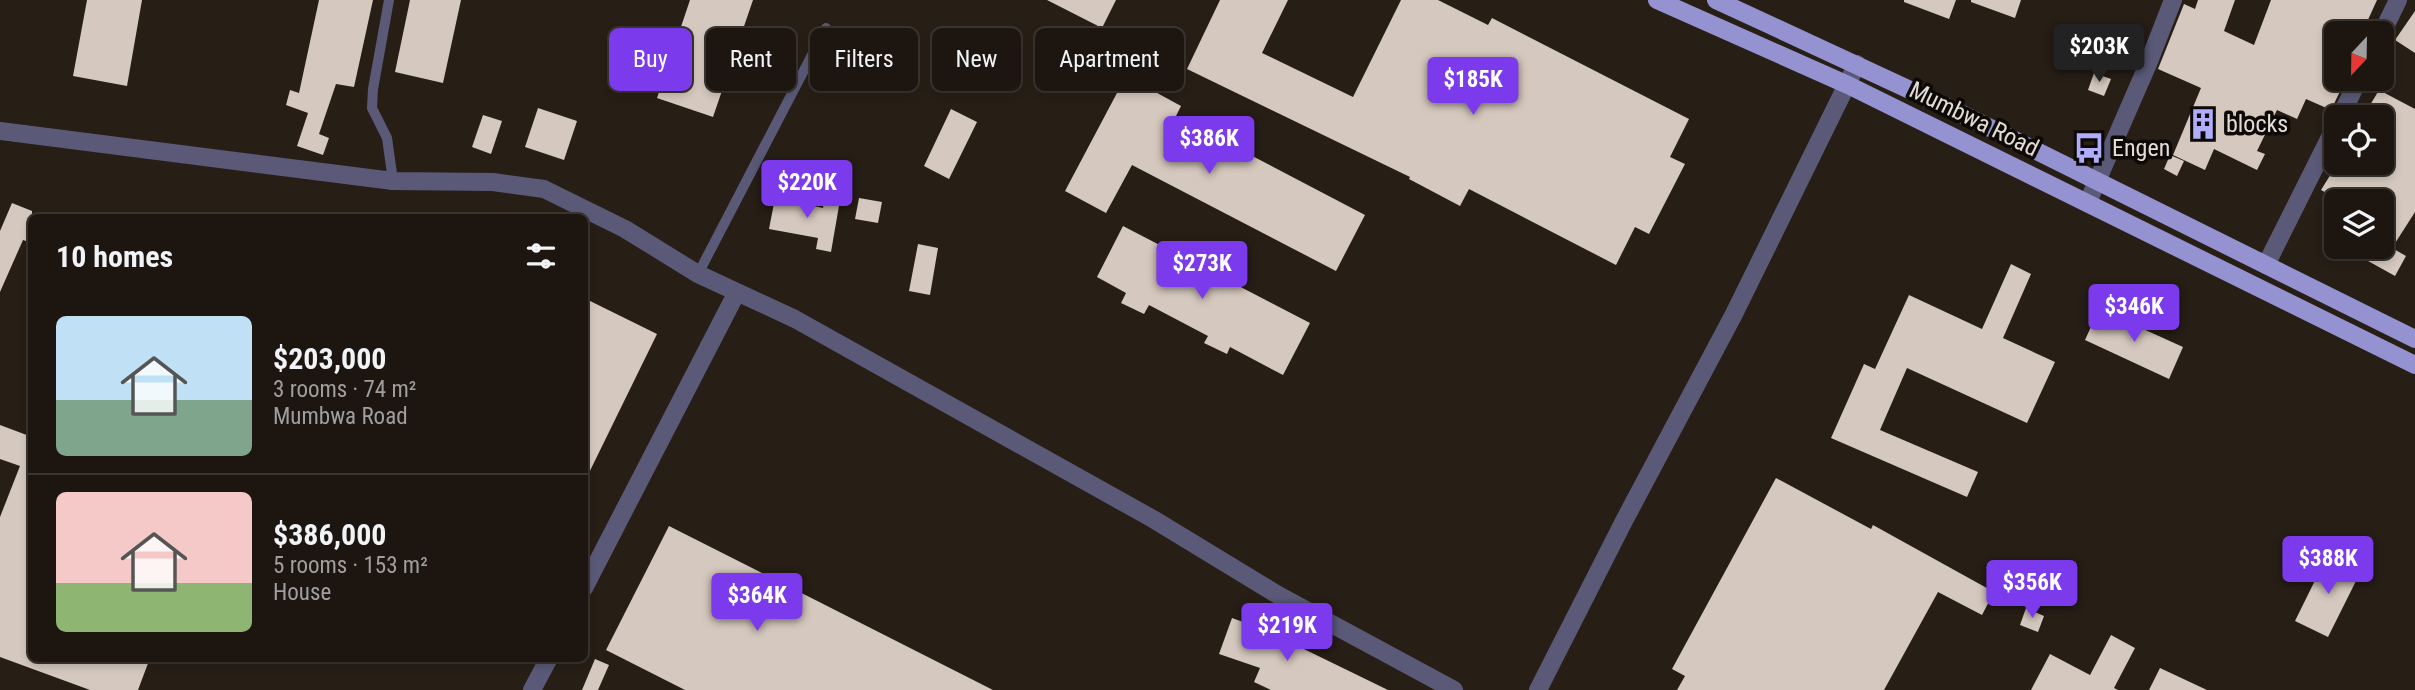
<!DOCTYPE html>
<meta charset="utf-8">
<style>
:root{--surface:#1d1610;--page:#2a231e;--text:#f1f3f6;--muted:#a09f9f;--line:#3b3530;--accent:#7c3aed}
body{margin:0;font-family:"Roboto Condensed",sans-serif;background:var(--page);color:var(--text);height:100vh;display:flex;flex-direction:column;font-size:26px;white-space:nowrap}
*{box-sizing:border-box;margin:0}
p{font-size:23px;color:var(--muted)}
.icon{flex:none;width:38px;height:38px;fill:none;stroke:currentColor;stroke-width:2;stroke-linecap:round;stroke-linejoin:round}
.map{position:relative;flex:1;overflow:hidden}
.sheet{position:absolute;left:28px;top:214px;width:560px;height:448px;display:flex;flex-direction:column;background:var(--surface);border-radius:10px;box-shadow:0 4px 10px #0003,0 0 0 2px var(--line)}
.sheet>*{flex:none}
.top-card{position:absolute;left:609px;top:28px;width:665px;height:63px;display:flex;gap:14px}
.needle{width:46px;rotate:202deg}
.buttons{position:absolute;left:2324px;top:21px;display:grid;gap:14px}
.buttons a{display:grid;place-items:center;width:70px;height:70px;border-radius:10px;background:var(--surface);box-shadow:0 4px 10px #0003,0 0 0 2px var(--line);font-size:35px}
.price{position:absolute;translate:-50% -60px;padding:0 16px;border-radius:7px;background:var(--accent);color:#fff;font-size:23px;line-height:46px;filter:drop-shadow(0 2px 4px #0008)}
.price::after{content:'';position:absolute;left:50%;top:42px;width:21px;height:16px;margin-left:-10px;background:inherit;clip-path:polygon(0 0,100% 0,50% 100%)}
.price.active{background:#222;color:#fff}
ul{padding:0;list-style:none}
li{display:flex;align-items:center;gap:21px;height:175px;padding:0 28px}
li+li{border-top:2px solid var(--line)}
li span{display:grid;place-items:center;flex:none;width:196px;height:140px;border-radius:10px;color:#555}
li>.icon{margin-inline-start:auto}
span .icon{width:84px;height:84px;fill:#fffc;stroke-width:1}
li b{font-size:30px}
h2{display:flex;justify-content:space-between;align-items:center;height:84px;padding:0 28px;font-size:30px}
.chip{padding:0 24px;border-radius:10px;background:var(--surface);box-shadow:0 4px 10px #0003,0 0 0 2px var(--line);font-size:24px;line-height:63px}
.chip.active{background:var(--accent);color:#fff}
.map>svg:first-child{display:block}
.building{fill:#d5c8be}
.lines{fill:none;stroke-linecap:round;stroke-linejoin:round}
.service{stroke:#5a5978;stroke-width:10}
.minor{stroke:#5a5978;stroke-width:18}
.tertiary{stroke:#5a5978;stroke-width:18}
.primary{stroke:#9492d1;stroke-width:18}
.labels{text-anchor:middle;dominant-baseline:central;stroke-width:7;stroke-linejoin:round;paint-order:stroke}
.street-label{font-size:24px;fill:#e2dbd6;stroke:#0d0906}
.poi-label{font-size:24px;fill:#e2dbd6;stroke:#0d0906;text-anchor:start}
</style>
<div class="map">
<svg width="2415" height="690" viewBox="0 0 2415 690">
<rect width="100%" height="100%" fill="#271e16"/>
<path class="building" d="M87,0H142L127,86L73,76Z
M319,0H373L354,87L336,84L319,134L329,138L323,155L297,146L308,113L286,105L290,90L299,93Z
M410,0H461L443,83L395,72Z
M690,0H753L713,117L657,98Z
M1047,0H1116L1102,28Z
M1220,0H1288L1262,53L1353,97L1401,0H1438L1488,25L1492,18L1689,119L1670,157L1685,164L1649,234L1635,227L1616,265L1469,189L1460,206L1409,179L1410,177L1187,69Z
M1904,0H1956L1949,19L1904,2Z
M1971,0H2021L2015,18L1971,2Z
M2198,0H2235L2224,31L2254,45L2271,0H2377L2362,33H2336V79H2346L2331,110L2306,99L2297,119L2277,110L2257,151L2265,154L2257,170L2214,149L2205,170L2173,155L2201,88L2158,69L2184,4L2195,9Z
M2415,11V53L2395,40Z
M2094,73L2111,79L2104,96L2088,90Z
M1126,76L1181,106L1176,116L1365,215L1336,271L1132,165L1106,213L1065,191Z
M2379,90L2415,109V212L2392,248L2406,256L2395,276L2343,247H2382V201H2341L2321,190L2334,169L2340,172L2344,163H2382V117H2363Z
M538,108L577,121L564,160L525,147Z
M951,109L977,122L949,179L924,166Z
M483,115L502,121L491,154L472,147Z
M2170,155L2184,161L2177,176L2164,169Z
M775,198L823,208L825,198L840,200L831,252L816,249L818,238L769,229Z
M859,198L882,202L878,223L855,219Z
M12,203L32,211V243L23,240L0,292V231Z
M1123,226L1310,323L1283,375L1230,347L1227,354L1204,343L1208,336L1149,305L1144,314L1121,303L1126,293L1097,277Z
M918,244L938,248L930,295L909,291Z
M2011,264L2031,274L2003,338L2055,362L2027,423L1907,368L1880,430L1978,472L1967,497L1831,438L1864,364L1875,369L1909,295L1982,329Z
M584,298L657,334L584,483Z
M2099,309L2183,347L2169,379L2085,340Z
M0,425L32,437V658H150L138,690H90L0,657V517L20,466L0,459Z
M1776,478L1871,529L1873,525L1994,592L1982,615L1938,592L1884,690H1677L1685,676L1672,669Z
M669,526L993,690H685L606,650Z
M2328,554L2361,571L2328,637L2295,621Z
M2026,608L2044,616L2038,632L2020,625Z
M1232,618L1265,630L1388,690H1271L1254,682L1260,668L1219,654Z
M2111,635L2135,648L2114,688L2118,690H2031L2050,654L2090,675Z
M595,659L609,665L598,690H582Z
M2160,668L2207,690H2149Z"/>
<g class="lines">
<path class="service" d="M389,0L373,89L372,108L387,138L393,181
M698,274L826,28"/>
<path class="minor" d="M2382,33L2398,0
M2340,117L2359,79
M0,131L393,181L493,182L544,189L625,229L698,274L795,319L1153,519L1278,595L1454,690
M2088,202L2148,64L2173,0
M2266,265L2336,125
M584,588L737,292
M532,690L549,658"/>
<path class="tertiary" d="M1538,690L1625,519L1734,314L1857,64"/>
<path class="primary" d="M1657,0L1848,85L2415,365
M1716,0L1966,116L2415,339"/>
</g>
<defs>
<symbol id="building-bare" viewBox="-9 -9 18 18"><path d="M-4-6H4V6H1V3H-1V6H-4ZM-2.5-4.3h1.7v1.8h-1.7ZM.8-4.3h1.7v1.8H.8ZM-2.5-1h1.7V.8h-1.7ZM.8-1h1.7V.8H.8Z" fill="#b0aefa" stroke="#0d0906" stroke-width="2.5" paint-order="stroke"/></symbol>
<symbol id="bus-bare" viewBox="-9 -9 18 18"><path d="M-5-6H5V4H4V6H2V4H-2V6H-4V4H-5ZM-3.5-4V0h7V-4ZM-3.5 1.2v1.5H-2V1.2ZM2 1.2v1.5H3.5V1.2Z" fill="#b0aefa" stroke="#0d0906" stroke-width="2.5" paint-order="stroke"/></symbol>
</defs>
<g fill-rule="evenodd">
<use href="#building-bare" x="2181" y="102" width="44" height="44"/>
<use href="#bus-bare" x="2067" y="126" width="44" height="44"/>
</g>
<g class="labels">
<g class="street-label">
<text transform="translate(1974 119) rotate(26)">Mumbwa Road</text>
</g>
<g class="poi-label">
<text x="2226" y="124">blocks</text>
<text x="2112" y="148">Engen</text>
</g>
</g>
</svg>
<div class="buttons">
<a><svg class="needle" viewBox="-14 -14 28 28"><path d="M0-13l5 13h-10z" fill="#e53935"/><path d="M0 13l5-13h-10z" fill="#a09f9f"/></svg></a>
<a><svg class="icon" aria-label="locate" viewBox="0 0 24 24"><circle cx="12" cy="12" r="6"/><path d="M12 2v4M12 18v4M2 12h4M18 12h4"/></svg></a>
<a><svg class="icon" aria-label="layers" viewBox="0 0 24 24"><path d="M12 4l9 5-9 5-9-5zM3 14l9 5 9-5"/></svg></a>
</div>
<b class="price active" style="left:2099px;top:84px">$203K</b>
<b class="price" style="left:1473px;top:117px">$185K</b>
<b class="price" style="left:1209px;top:176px">$386K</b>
<b class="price" style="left:807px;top:220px">$220K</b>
<b class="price" style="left:1202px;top:301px">$273K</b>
<b class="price" style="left:2134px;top:344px">$346K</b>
<b class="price" style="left:2328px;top:596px">$388K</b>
<b class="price" style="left:2032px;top:620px">$356K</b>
<b class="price" style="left:757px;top:633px">$364K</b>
<b class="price" style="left:1287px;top:663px">$219K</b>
<div class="top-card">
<a class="chip active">Buy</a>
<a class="chip">Rent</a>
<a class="chip">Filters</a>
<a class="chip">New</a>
<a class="chip">Apartment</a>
</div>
<section class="sheet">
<h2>10 homes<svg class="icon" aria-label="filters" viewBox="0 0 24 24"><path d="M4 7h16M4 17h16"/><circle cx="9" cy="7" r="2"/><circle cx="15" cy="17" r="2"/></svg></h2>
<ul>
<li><span style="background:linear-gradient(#bfe0f5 60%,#7fa58c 0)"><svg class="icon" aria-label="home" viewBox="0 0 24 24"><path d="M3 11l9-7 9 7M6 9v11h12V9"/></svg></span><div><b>$203,000</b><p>3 rooms · 74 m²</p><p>Mumbwa Road</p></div></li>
<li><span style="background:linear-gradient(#f6c9c9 65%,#8fb573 0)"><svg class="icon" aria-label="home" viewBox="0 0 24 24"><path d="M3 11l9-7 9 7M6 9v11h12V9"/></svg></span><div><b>$386,000</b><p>5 rooms · 153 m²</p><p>House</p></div></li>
</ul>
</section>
</div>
